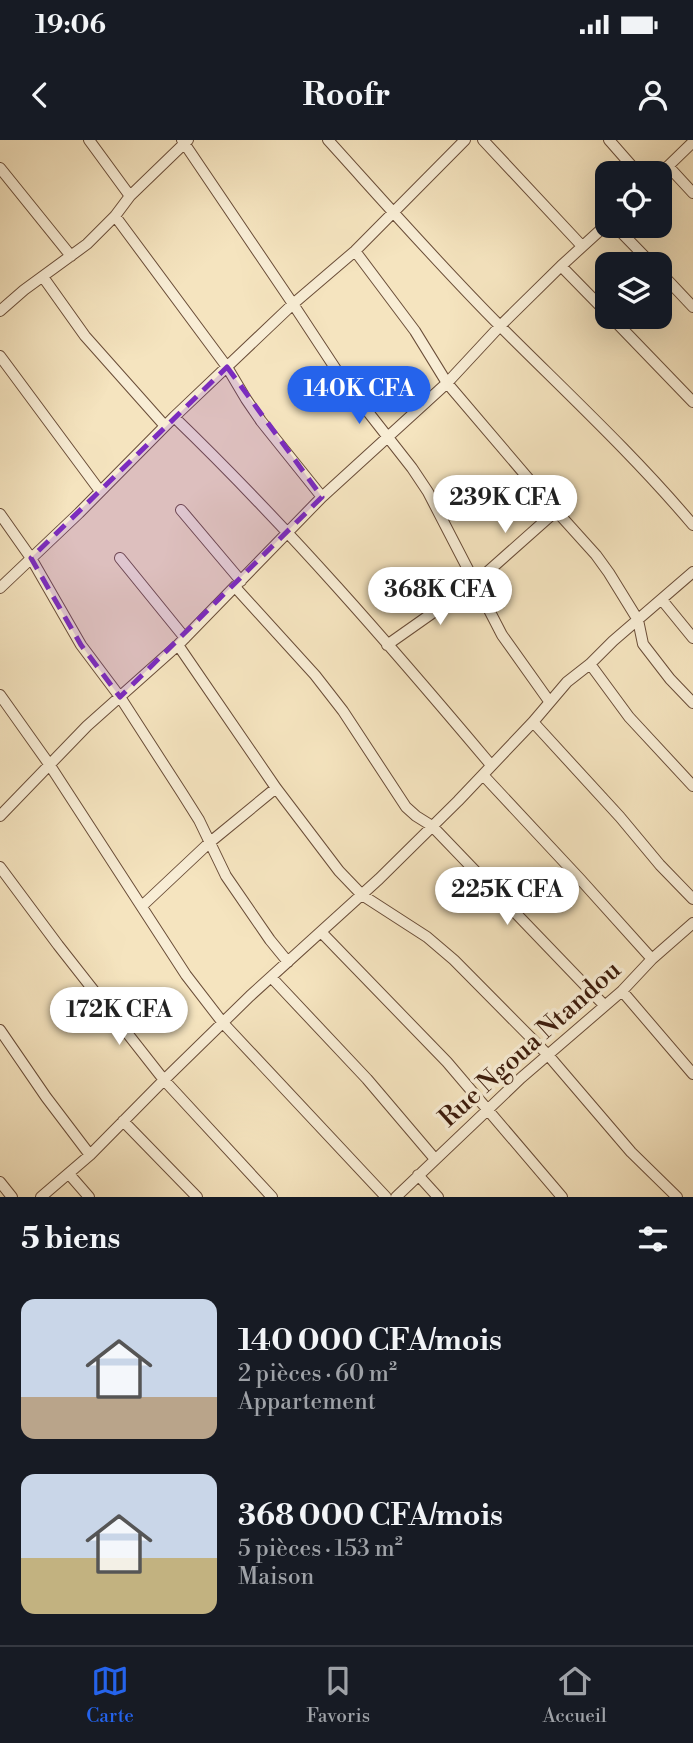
<!DOCTYPE html>
<html lang="fr">
<meta charset="utf-8">
<style>
:root{--surface:#171b24;--page:#20242c;--text:#f1f3f6;--muted:#9ea1a6;--line:#363941;--accent:#2563eb}
body{margin:0;font-family:"Libre Bodoni",serif;background:var(--page);color:var(--text);height:100vh;display:flex;flex-direction:column;font-size:26px;white-space:nowrap}
*{box-sizing:border-box;margin:0}
p{font-size:23px;color:var(--muted)}
.icon{flex:none;width:38px;height:38px;fill:none;stroke:currentColor;stroke-width:2;stroke-linecap:round;stroke-linejoin:round}
.map{position:relative;height:1057px;overflow:hidden}
.panel{display:flex;flex-direction:column;background:var(--surface);flex:1}
.panel>*{flex:none}
.tools{position:absolute;left:595px;top:21px;display:grid;gap:14px}
.tools a{display:grid;place-items:center;width:77px;height:77px;border-radius:14px;background:var(--surface);box-shadow:0 7px 28px #0002;font-size:35px}
.price{position:absolute;translate:-50% -60px;padding:0 16px;border-radius:24px;background:#fff;color:#222;font-size:23px;line-height:46px;filter:drop-shadow(0 2px 4px #0008)}
.price::after{content:'';position:absolute;left:50%;top:42px;width:21px;height:16px;margin-left:-10px;background:inherit;clip-path:polygon(0 0,100% 0,50% 100%)}
.price.current{background:var(--accent);color:#fff}
ul{padding:0;list-style:none}
li{display:flex;align-items:center;gap:21px;height:175px;padding:0 21px}
li span{display:grid;place-items:center;flex:none;width:196px;height:140px;border-radius:14px;color:#555}
li>.icon{margin-inline-start:auto}
span .icon{width:84px;height:84px;fill:#fffc;stroke-width:1}
li b{font-size:30px}
h2{display:flex;justify-content:space-between;align-items:center;height:84px;padding:0 21px;font-size:30px}
.status{display:flex;justify-content:space-between;align-items:center;height:49px;padding:0 35px;background:var(--surface);direction:ltr}
.status svg{height:19px;fill:currentColor}
header{display:flex;justify-content:space-between;align-items:center;height:91px;padding:0 21px;background:var(--surface);font-size:32px;font-weight:700}
.menu{display:flex;justify-content:space-around;align-items:center;height:98px;border-top:2px solid var(--line);background:var(--surface);font-size:19px;color:var(--muted)}
.menu a{display:grid;justify-items:center;gap:4px}
.menu .current{color:var(--accent)}
.map>svg:first-child{display:block}
.lines{fill:none;stroke-linecap:round;stroke-linejoin:round}
.minor-casing{stroke:#6a4d38;stroke-width:12}
.minor{stroke:#f8edd5;stroke-width:10}
.marked{fill:#7b2cbf;fill-opacity:0.2;stroke:#7b2cbf;stroke-width:5;stroke-dasharray:14 9;stroke-linejoin:round}
.labels{text-anchor:middle;dominant-baseline:central;stroke-width:7;stroke-linejoin:round;paint-order:stroke}
.street-label{font-size:26px;fill:#3c1b0b;stroke:#f8edd5}
</style>
<div class="status"><b>19:06</b><svg viewBox="0 0 49 12"><path d="M0 12V9h3v3zM5 12V6h3v6zM10 12V3h3v9zM15 12V0h3v12zM26 1h20v11H26zM47 4h2v5h-2z"/></svg></div>
<header><svg class="icon" aria-label="back" viewBox="0 0 24 24"><path d="M15 5l-7 7 7 7"/></svg>Roofr<svg class="icon" aria-label="person" viewBox="0 0 24 24"><circle cx="12" cy="8" r="4"/><path d="M4 21q1-7 8-7t8 7"/></svg></header>
<div class="map">
<svg width="693" height="1057" viewBox="0 0 693 1057">
<rect width="100%" height="100%" fill="#f5e4bf"/>
<filter id="stains"><feTurbulence type="fractalNoise" baseFrequency=".00286" numOctaves="4"/><feColorMatrix values="0 0 0 0 .2 0 0 0 0 .09 0 0 0 0 .02 0 0 0 .5 -.17"/></filter>
<radialGradient id="worn" r=".72"><stop offset=".6" stop-color="#630" stop-opacity="0"/><stop offset="1" stop-color="#630" stop-opacity=".3"/></radialGradient>
<g class="lines">
<defs>
<path id="minor" d="M89,0L130,56
M182,0L293,164L343,240L412,328L428,352L502,495L549,561
M328,0C385,63 441,127 501,187C566,252 634,315 693,385
M483,0L582,106
M609,0L638,33
M668,26L693,53
M0,28L71,116
M660,34L693,2
M115,76L227,227L246,259L261,281L322,357
M615,86L652,124
M355,111L415,191L447,243L550,364L596,415L609,433L638,480L643,504L670,539L693,563
M561,126L607,173
M660,132L693,167
M43,137L85,196L165,286
M0,171L24,150L87,104L115,76L130,56L188,0
M611,177L693,262
M0,216L100,351
M174,277C287,386 390,505 491,625
M181,370L241,441
M0,374L31,418L81,505L120,557L182,653L199,680L226,736L270,800L288,822
M120,418L185,498
M235,447L315,535L343,571L406,667L416,676L432,686L604,865
M0,448L79,373L174,277L293,164L355,111L465,0
M662,460L693,498
M178,505L276,648L339,731L362,755L427,797L454,820L548,915L631,1012L677,1057
M387,505L475,443L556,371
M590,524L629,577L693,646
M0,555L49,624L186,835L223,883L386,1057
M533,582L620,677L660,725L693,759
M483,635L580,739L652,819
M0,676L87,586L178,505L322,357L447,243L500,186L561,126L607,84
M0,727L58,805L164,940L272,1057
M142,766L209,703L276,648
M322,793L447,922L562,1057
M271,837L367,939L435,1019
M622,851L693,934
M0,890L46,957L90,1015
M123,981L197,1057
M69,1034L89,1057
M418,1035L438,1057
M0,1042L12,1057
M41,1057L90,1015L164,940L250,856L379,739L458,661L533,582L567,542L590,524L613,501L693,432
M396,1057L521,938L622,851L652,819L693,783"/>
</defs>
<use href="#minor" class="minor-casing"/>
<use href="#minor" class="minor"/>
</g>
<path class="marked" d="M227,227L322,357L120,557L81,505L31,418Z"/>
<g class="labels">
<g class="street-label">
<text transform="translate(530 904) rotate(-42)">Rue Ngoua Ntandou</text>
</g>
</g>
<rect width="100%" height="100%" filter="url(#stains)"/>
<rect width="100%" height="100%" fill="url(#worn)"/>
</svg>
<div class="tools">
<a><svg class="icon" aria-label="locate" viewBox="0 0 24 24"><circle cx="12" cy="12" r="6"/><path d="M12 2v4M12 18v4M2 12h4M18 12h4"/></svg></a>
<a><svg class="icon" aria-label="layers" viewBox="0 0 24 24"><path d="M12 4l9 5-9 5-9-5zM3 14l9 5 9-5"/></svg></a>
</div>
<b class="price current" style="left:359px;top:286px">140K CFA</b>
<b class="price" style="left:505px;top:395px">239K CFA</b>
<b class="price" style="left:440px;top:487px">368K CFA</b>
<b class="price" style="left:507px;top:787px">225K CFA</b>
<b class="price" style="left:119px;top:907px">172K CFA</b>
</div>
<section class="panel">
<h2>5 biens<svg class="icon" aria-label="filters" viewBox="0 0 24 24"><path d="M4 7h16M4 17h16"/><circle cx="9" cy="7" r="2"/><circle cx="15" cy="17" r="2"/></svg></h2>
<ul>
<li><span style="background:linear-gradient(#c9d6e8 70%,#b9a48a 0)"><svg class="icon" aria-label="home" viewBox="0 0 24 24"><path d="M3 11l9-7 9 7M6 9v11h12V9"/></svg></span><div><b>140 000 CFA/mois</b><p>2 pièces · 60 m²</p><p>Appartement</p></div></li>
<li><span style="background:linear-gradient(#c9d6e8 60%,#c2b280 0)"><svg class="icon" aria-label="home" viewBox="0 0 24 24"><path d="M3 11l9-7 9 7M6 9v11h12V9"/></svg></span><div><b>368 000 CFA/mois</b><p>5 pièces · 153 m²</p><p>Maison</p></div></li>
</ul>
</section>
<nav class="menu">
<a class="current"><svg class="icon" aria-label="map" viewBox="0 0 24 24"><path d="M3 6l6-2 6 2 6-2v14l-6 2-6-2-6 2zM9 4v14M15 6v14"/></svg>Carte</a>
<a><svg class="icon" aria-label="saved" viewBox="0 0 24 24"><path d="M7 4h10v16l-5-4-5 4z"/></svg>Favoris</a>
<a><svg class="icon" aria-label="home" viewBox="0 0 24 24"><path d="M3 11l9-7 9 7M6 9v11h12V9"/></svg>Accueil</a>
</nav>
